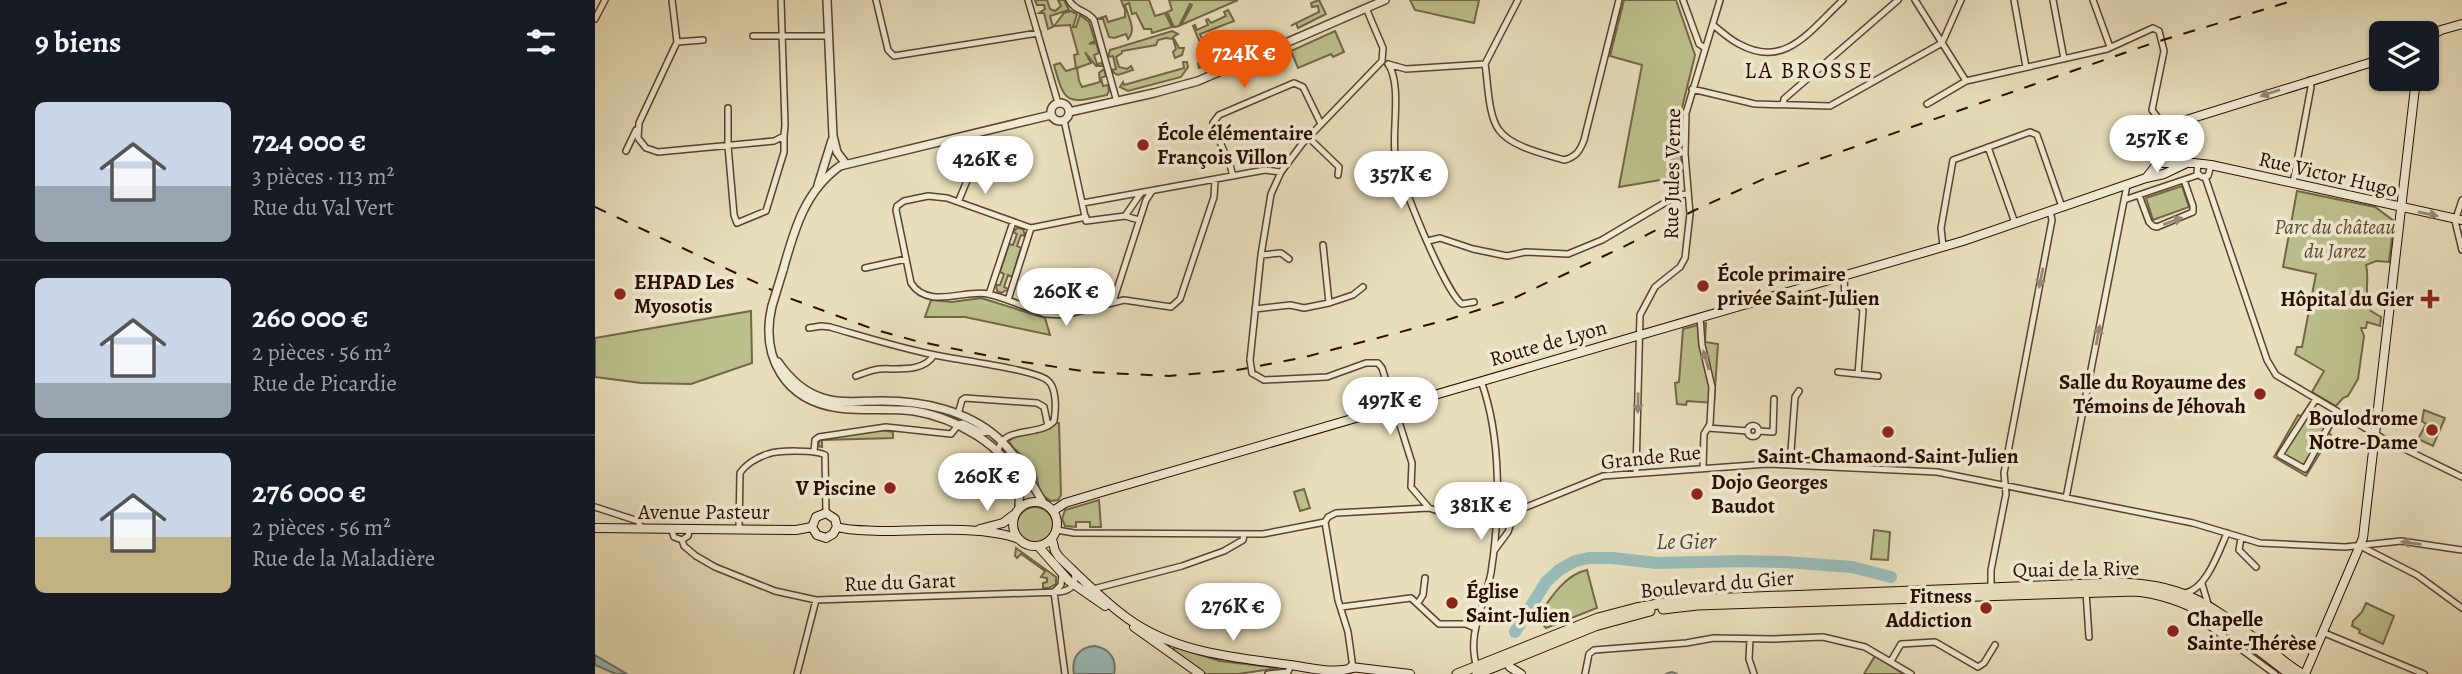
<!DOCTYPE html>
<html lang="fr">
<meta charset="utf-8">
<style>
:root{--surface:#171b24;--page:#242831;--text:#f1f3f6;--muted:#9ea1a6;--line:#363941;--accent:#ea580c}
body{margin:0;font-family:Alegreya,serif;background:var(--page);color:var(--text);height:100vh;display:flex;flex-direction:column;font-size:26px;white-space:nowrap}
*{box-sizing:border-box;margin:0}
p{font-size:23px;color:var(--muted)}
.icon{flex:none;width:38px;height:38px;fill:none;stroke:currentColor;stroke-width:2;stroke-linecap:round;stroke-linejoin:round}
.map{position:relative;flex:1;overflow:hidden}
.side{display:flex;flex-direction:column;background:var(--surface);width:595px}
.side>*{flex:none}
.fabs{position:absolute;left:1774px;top:21px;display:grid;gap:14px}
.fabs a{display:grid;place-items:center;width:70px;height:70px;border-radius:10px;background:var(--surface);box-shadow:0 2px 5px #0004;font-size:35px}
.price{position:absolute;translate:-50% -60px;padding:0 16px;border-radius:24px;background:#fff;color:#222;font-size:23px;line-height:46px;filter:drop-shadow(0 2px 4px #0008)}
.price::after{content:'';position:absolute;left:50%;top:42px;width:21px;height:16px;margin-left:-10px;background:inherit;clip-path:polygon(0 0,100% 0,50% 100%)}
.price.selected{background:var(--accent);color:#fff}
ul{padding:0;list-style:none}
li{display:flex;align-items:center;gap:21px;height:175px;padding:0 35px}
li+li{border-top:2px solid var(--line)}
li span{display:grid;place-items:center;flex:none;width:196px;height:140px;border-radius:10px;color:#555}
li>.icon{margin-inline-start:auto}
span .icon{width:84px;height:84px;fill:#fffc;stroke-width:1}
li b{font-size:30px}
h2{display:flex;justify-content:space-between;align-items:center;height:84px;padding:0 35px;font-size:30px}
main{display:flex;flex:1;min-height:0}
.map>svg:first-child{display:block}
.green{fill:#bcc08c;stroke:#736646;stroke-width:2}
.water{fill:#99bbb9;stroke:#6d756f;stroke-width:2}
.lines{fill:none;stroke-linecap:round;stroke-linejoin:round}
.stream{stroke:#6d756f;stroke-width:2}
.river{stroke:#99bbb9;stroke-width:12}
.minor-casing{stroke:#5a4130;stroke-width:8}
.tertiary-casing{stroke:#5a4130;stroke-width:10}
.secondary-casing{stroke:#2a0d01;stroke-width:10}
.primary-casing{stroke:#2a0d01;stroke-width:11}
.minor{stroke:#f0ead3;stroke-width:5}
.tertiary{stroke:#f0ead3;stroke-width:7}
.secondary{stroke:#f0ead3;stroke-width:8}
.primary{stroke:#e8debb;stroke-width:9}
.rail{stroke:#2a0d01;stroke-width:2;stroke-dasharray:12 12;stroke-linecap:butt}
.minor-bridge-casing{stroke:#5a4130;stroke-width:8;stroke-linecap:butt}
.tertiary-bridge-casing{stroke:#5a4130;stroke-width:10;stroke-linecap:butt}
.minor-bridge{stroke:#f0ead3;stroke-width:5}
.tertiary-bridge{stroke:#f0ead3;stroke-width:7}
.oneway{fill:#978774}
.poi-dot{fill:#8f2418;stroke:#f0ead3;stroke-width:2.5}
.labels{text-anchor:middle;dominant-baseline:central;stroke-width:7;stroke-linejoin:round;paint-order:stroke}
.poi-label{font-size:21px;font-weight:bold;fill:#2a0d01;stroke:#f0ead3;text-anchor:start}
.street-label{font-size:21px;fill:#2a0d01;stroke:#f0ead3}
.park-label{font-size:21px;font-style:italic;fill:#5d4c32;stroke:#f0ead3}
.neighbourhood-label{font-size:23px;letter-spacing:2px;fill:#2a0d01;stroke:#f0ead3}
.water-label{font-size:23px;font-style:italic;fill:#514a41;stroke:#f0ead3}
</style>
<main>
<section class="side">
<h2>9 biens<svg class="icon" aria-label="filters" viewBox="0 0 24 24"><path d="M4 7h16M4 17h16"/><circle cx="9" cy="7" r="2"/><circle cx="15" cy="17" r="2"/></svg></h2>
<ul>
<li><span style="background:linear-gradient(#c9d6e8 60%,#9aa5b1 0)"><svg class="icon" aria-label="home" viewBox="0 0 24 24"><path d="M3 11l9-7 9 7M6 9v11h12V9"/></svg></span><div><b>724 000 €</b><p>3 pièces · 113 m²</p><p>Rue du Val Vert</p></div></li>
<li><span style="background:linear-gradient(#c9d6e8 75%,#9aa5b1 0)"><svg class="icon" aria-label="home" viewBox="0 0 24 24"><path d="M3 11l9-7 9 7M6 9v11h12V9"/></svg></span><div><b>260 000 €</b><p>2 pièces · 56 m²</p><p>Rue de Picardie</p></div></li>
<li><span style="background:linear-gradient(#c9d6e8 60%,#c2b280 0)"><svg class="icon" aria-label="home" viewBox="0 0 24 24"><path d="M3 11l9-7 9 7M6 9v11h12V9"/></svg></span><div><b>276 000 €</b><p>2 pièces · 56 m²</p><p>Rue de la Maladière</p></div></li>
</ul>
</section>
<div class="map">
<svg width="1867" height="674" viewBox="0 0 1867 674">
<rect width="100%" height="100%" fill="#e8debb"/>
<filter id="stains"><feTurbulence type="fractalNoise" baseFrequency=".00286" numOctaves="4"/><feColorMatrix values="0 0 0 0 .2 0 0 0 0 .09 0 0 0 0 .02 0 0 0 .5 -.17"/></filter>
<radialGradient id="worn" r=".72"><stop offset=".6" stop-color="#630" stop-opacity="0"/><stop offset="1" stop-color="#630" stop-opacity=".3"/></radialGradient>
<path class="green" d="M440,0H452L455,9L460,11L466,6L463,0H469L474,10L455,16L458,27L453,29L449,13H444L450,9L449,5H442Z
M526,0H554L560,16L570,13L577,27L557,33L556,29H549L541,13L537,14L534,3L530,5C533,16 542,30 533,39L531,34L519,38L514,37L508,19H502L511,16L513,22L530,17V10Z
M574,0H643L586,25L597,5L595,4L584,26L579,27L572,12L577,10Z
M724,0L731,14L703,28L701,23L696,26L697,25L724,12L723,6L717,7L716,3Z
M815,0H884L879,23L820,10Z
M1029,0H1081L1100,55L1085,116V151L1089,176L1024,187L1047,65L1015,56Z
M633,10L639,21L605,34L610,45L613,44L614,47L608,50L598,26L600,25L602,30L613,25L611,20L613,19L616,23L631,16L629,12Z
M476,11L482,14L478,27H481L485,15L494,22L500,41L494,44L501,43L504,53L499,55L502,64L507,63L508,66H501L490,52L496,63L482,68L484,81L487,87L505,82L504,73L509,69L511,76L506,78L508,86L513,85L514,91L512,95C472,104 470,105 459,65L465,63L471,71L481,68L479,55L483,54L475,25L459,26L469,13Z
M577,31L583,34L578,37L584,48H589L587,55L580,58L578,52L581,49L578,39L571,38L563,40L561,45L527,51V53L521,57L524,67L532,69L536,66L538,70L523,75L519,73L517,70L521,69L518,56L513,57L515,50Z
M740,31L749,52L738,57L736,54L703,68L696,51Z
M659,44L660,47L604,68L603,63L606,60L608,65Z
M588,62H592L593,67L586,77L533,91L525,87L528,82L529,85L589,68Z
M1587,186L1594,207L1558,220L1551,198Z
M1702,191L1780,207L1799,221L1794,262L1781,261L1771,265C1775,280 1768,293 1776,311L1786,317L1785,326L1772,322L1771,328H1766L1769,336L1763,379L1753,396L1748,398L1741,406L1717,392L1729,371L1700,354L1702,347H1707L1721,274L1688,267Z
M422,228L428,229L430,236L426,235L422,246L426,248L417,277L413,275L409,287L413,289L406,293L402,291L401,285H405L409,274L405,272L414,244L418,245L422,234L418,232Z
M386,298L450,318L455,335L370,317H330L336,300L357,302Z
M156,311L157,363L96,384L46,383L0,377V338Z
M1111,323L1110,342L1123,344L1119,403L1092,401L1091,405L1082,404L1080,383L1084,382L1088,329Z
M1711,409L1738,424L1734,433L1736,435L1711,476L1679,457L1703,415L1706,416Z
M1829,410L1850,418L1838,446L1823,439L1831,424L1827,421Z
M461,423H464L466,495L463,500L456,501C440,493 445,485 440,471C436,457 419,454 414,441C427,429 445,438 461,423Z
M286,430L298,432V438L227,440V447L223,446L225,439Z
M407,445L430,476L438,491L428,492L406,451Z
M709,489L715,508L705,511L699,492Z
M504,500L506,527H495V522H481V527L470,526L467,519L470,510Z
M422 525a18 18 0 1 1 36 0a18 18 0 1 1-36 0Z
M1279,530L1295,532L1293,560L1276,559Z
M421,548L461,577V584L454,588H448V583L452,582V578L446,577L450,571L426,554L422,558L420,556Z
M992,570L1002,608L951,628L942,618C954,600 970,574 992,570Z
M1771,603L1799,616L1788,644L1764,633L1765,630L1757,626L1758,621L1767,612Z
M580,647L625,661L683,668L643,674H611L578,650Z
M1280,656L1309,674H1269Z"/>
<path class="water" d="M500,646C515,649 522,659 519,674H479C476,658 484,647 500,646Z
M0,655L32,674H21L0,665Z"/>
<g class="lines">
<path class="stream" d="M1071,674L1077,672L1082,674"/>
<path class="river" d="M920,632L951,582L964,570L980,561L994,558H1017L1062,563L1148,561L1190,562L1257,567L1296,577"/>
<defs>
<path id="minor" d="M77,0L82,42L44,123L43,138L51,148L63,152L179,141L189,136L190,125L186,0
M281,0L293,50L299,56L443,33
M433,0L463,103
M474,0C479,11 492,10 499,20L522,102
M1088,0L1104,44L1110,48
M1320,0L1371,81
M1419,0L1431,67
M1458,0L1469,59
M1498,0L1515,47
M0,19L10,0
M1118,25C1126,31 1134,39 1144,44C1191,70 1216,29 1248,0
M158,36H233
M82,42L108,40
M793,64C807,84 797,129 800,154C803,177 850,292 867,304L879,302
M793,64L811,69L890,64L923,0
M890,64C893,82 893,116 904,130C916,147 950,154 969,160C981,157 985,151 989,140L1024,0
M1097,89L1160,104L1235,106L1347,43L1366,0
M1188,104L1189,99L1303,0
M1332,104L1371,81L1512,49L1558,28L1564,31L1569,51L1557,110L1578,138
M133,108V146L139,215L142,223L171,211L189,152V136
M469,120L491,221L530,216L544,220
M1567,124L1588,121
M713,137L744,167L743,175
M1393,147L1420,223
M31,151L41,130
M1603,163L1602,173L1607,177L1613,176L1616,165
M638,176L635,165L619,128L618,123L624,115L699,83L708,87L726,124
M1610,177L1672,360L1681,375L1787,438L1867,477
M1698,183L1716,87L1715,80
M1544,195L1554,222L1558,226L1562,227L1598,212V206L1589,180
M364,200L376,171L411,162H425
M1529,200L1603,175
M1867,200L1860,221L1867,250
M488,203L670,170L686,172
M530,216L546,193
M491,217L436,228L352,198L333,196L309,201L302,206L301,210L316,283C333,310 370,289 393,294C412,298 431,308 450,314L469,315L529,300L576,307L585,299L619,197L620,180
M833,241L845,238L878,249L912,256L931,252L973,254L1007,240L1083,195L1093,194
M728,245L734,303
M1348,246L1346,228L1358,160L1435,132L1442,135L1467,207
M666,255L686,253L694,259
M270,268L311,259
M394,294L418,222
M413,300L436,228
M518,302L551,200L557,191
M660,309L695,305L709,308L734,303L758,295L768,287
M1105,317L1107,345L1117,387L1115,424L1109,434L1108,468
M214,328L226,326L235,327C270,337 305,348 340,355C362,360 437,369 452,380C462,387 461,409 459,421C444,438 405,424 403,453
M655,360L666,255L676,194L686,172L707,144L787,61L788,48L771,8
M1243,372L1263,374L1268,310L1265,306L1250,301L1249,275
M657,373L669,380L732,377L771,363H783L787,368L817,463L816,487L834,508
M1263,374L1283,376
M261,376C269,373 276,370 284,369C302,368 328,373 339,355
M1721,399L1685,455L1710,469L1742,411
M363,414L367,400L370,398L442,403L449,407L453,426
M1152.5 431a5.5 5.5 0 1 1 11 0a5.5 5.5 0 1 1-11 0Z
M1113,428L1153,431
M1164,431L1178,432L1179,399
M219,452L220,440L224,437L291,427L356,434L364,424L368,423L388,433L395,432
M1195,465L1200,397L1204,391
M1041,472L1045,315L1060,287L1085,267L1090,258L1095,214L1090,154L1091,113L1125,0
M1471,498L1532,185
M0,507L43,521L47,529
M730,522L743,600L753,632L758,668
M76,528L79,537L87,540L93,536L95,528
M144,529L145,473C151,464 163,457 173,454C184,450 221,450 230,455L231,513
M462,530L479,533L668,534L730,522L733,517L741,513L834,508L849,513L924,510L1008,476L1172,464L1342,472L1598,523L1665,543L1750,547L1806,541L1867,550
M1646,538L1644,550L1661,567
M87,540L89,546L101,556L120,567L180,591L221,600L464,592C476,591 482,584 479,572
M1769,548L1822,575L1867,608
M899,551L913,532L915,526L909,521H901
M1607,584L1613,604
M498,589L587,566L629,551L648,540L649,535
M1396,590V570L1411,494L1409,473L1457,220L1455,211
M459,592L470,674
M459,592L466,585L467,574
M1491,592L1494,637
M1590,593C1611,590 1624,551 1632,533
M823,603L828,595L830,578
M746,607L816,598L844,624H871L880,628
M1610,623L1680,674
M1727,632L1829,674
M1155,639L1154,659L1159,674
M1296,661L1306,644L1340,642L1383,667L1389,663L1400,645
M882,667C871,635 890,604 896,573C905,514 907,438 886,381
M202,674L221,600
M673,674L693,672L696,665
M990,674L994,654L999,650L1091,643L1119,638L1178,639L1228,637L1270,647L1316,674"/>
<path id="tertiary" d="M232,0L238,136L242,152L251,164
M456 112a9 9 0 1 1 18 0a9 9 0 1 1-18 0Z
M474,112L559,93L603,81L790,0
M223,185L237,140
M188,270C199,231 209,192 245,166L456,115
M177,306C165,357 190,401 244,408C269,411 294,408 319,411C357,417 415,446 424,487C425,494 424,501 424,508
M183,362C194,378 208,392 228,398C246,404 268,401 287,401C327,401 372,410 403,438C423,456 435,481 449,504"/>
<path id="secondary" d="M1832,38L1846,30L1867,24
M1563,163H1599L1616,165L1867,220
M1551,178L1563,163L1588,121L1787,59
M418 524a22 22 0 1 1 44 0a22 22 0 1 1-44 0Z
M458,511L470,503L510,491L1368,241L1551,178L1569,174L1590,164
M217,527L221,517L231,513L240,519L242,527
M217,527L222,535L231,538L238,534L242,527
M242,527C256,531 272,530 286,531C326,531 388,525 424,539
M0,528L201,530L217,527
M385,529L408,523L420,514
M457,539L460,551L464,557C486,578 507,600 532,618C580,653 638,657 695,665C716,668 738,674 758,668
M443,546L474,581L510,606
M539,627L605,674
M910,657L915,667L926,674
M756,667L815,674
M1710,674L1768,538L1821,79"/>
<path id="primary" d="M1068,609L1102,605L1540,591C1604,597 1646,638 1695,674
M862,674L1003,618L1041,608L1085,600L1520,583C1591,583 1618,608 1672,648C1683,657 1695,667 1707,674
M882,674L1000,626L1055,611"/>
</defs>
<use href="#minor" class="minor-casing"/>
<use href="#tertiary" class="tertiary-casing"/>
<use href="#secondary" class="secondary-casing"/>
<use href="#primary" class="primary-casing"/>
<use href="#minor" class="minor"/>
<use href="#tertiary" class="tertiary"/>
<use href="#secondary" class="secondary"/>
<use href="#primary" class="primary"/>
<path class="rail" d="M0,207L194,298L278,329L321,341L409,359L494,372L574,376L642,370L706,358L855,319L915,300L1028,247L1098,211L1173,177L1558,43L1700,0"/>
<defs>
<path id="minor-bridge" d="M655,360L657,373"/>
<path id="tertiary-bridge" d="M177,306L188,270"/>
</defs>
<use href="#minor-bridge" class="minor-bridge-casing"/>
<use href="#tertiary-bridge" class="tertiary-bridge-casing"/>
<use href="#minor-bridge" class="minor-bridge"/>
<use href="#tertiary-bridge" class="tertiary-bridge"/>
</g>
<defs><path id="oneway-solid" d="M-6-.8H1V-3.2L6.5 0L1 3.2V.8H-6Z" transform="scale(1.75)"/></defs>
<g class="oneway">
<use href="#oneway-solid" transform="translate(1675 93) rotate(162)"/>
<use href="#oneway-solid" transform="translate(1833 214) rotate(11)"/>
<use href="#oneway-solid" transform="translate(1578 221) rotate(-20)"/>
<use href="#oneway-solid" transform="translate(1446 278) rotate(101)"/>
<use href="#oneway-solid" transform="translate(1503 335) rotate(-79)"/>
<use href="#oneway-solid" transform="translate(1111 360) rotate(-107)"/>
<use href="#oneway-solid" transform="translate(1043 403) rotate(91)"/>
<use href="#oneway-solid" transform="translate(1816 543) rotate(-172)"/>
</g>
<g class="poi-dot">
<circle cx="548" cy="145" r="7"/>
<circle cx="1108" cy="286" r="7"/>
<circle cx="25" cy="294" r="7"/>
<path d="M1831.5 288.5h7v7h7v7h-7v7h-7v-7h-7v-7h7z"/>
<circle cx="1665" cy="394" r="7"/>
<circle cx="1837" cy="430" r="7"/>
<circle cx="1293" cy="432" r="7"/>
<circle cx="295" cy="488" r="7"/>
<circle cx="1102" cy="494" r="7"/>
<circle cx="857" cy="603" r="7"/>
<circle cx="1391" cy="608" r="7"/>
<circle cx="1578" cy="631" r="7"/>
</g>
<g class="labels">
<g class="poi-label">
<text x="562" y="133">École élémentaire<tspan x="562" dy="24">François Villon</tspan></text>
<text x="1122" y="274">École primaire<tspan x="1122" dy="24">privée Saint-Julien</tspan></text>
<text x="39" y="282">EHPAD Les<tspan x="39" dy="24">Myosotis</tspan></text>
<text x="1819" y="299" text-anchor="end">Hôpital du Gier</text>
<text x="1651" y="382" text-anchor="end">Salle du Royaume des<tspan x="1651" dy="24">Témoins de Jéhovah</tspan></text>
<text x="1823" y="418" text-anchor="end">Boulodrome<tspan x="1823" dy="24">Notre-Dame</tspan></text>
<text x="1293" y="456" text-anchor="middle">Saint-Chamaond-Saint-Julien</text>
<text x="1116" y="482">Dojo Georges<tspan x="1116" dy="24">Baudot</tspan></text>
<text x="281" y="488" text-anchor="end">V Piscine</text>
<text x="871" y="591">Église<tspan x="871" dy="24">Saint-Julien</tspan></text>
<text x="1377" y="596" text-anchor="end">Fitness<tspan x="1377" dy="24">Addiction</tspan></text>
<text x="1592" y="619">Chapelle<tspan x="1592" dy="24">Sainte-Thérèse</tspan></text>
</g>
<g class="street-label">
<text transform="translate(1077 174) rotate(-89)">Rue Jules Verne</text>
<text transform="translate(1733 174) rotate(13)">Rue Victor Hugo</text>
<text transform="translate(953 343) rotate(-16)">Route de Lyon</text>
<text transform="translate(1056 457) rotate(-6)">Grande Rue</text>
<text x="109" y="512">Avenue Pasteur</text>
<text transform="translate(1481 569) rotate(-1)">Quai de la Rive</text>
<text transform="translate(305 582) rotate(-2)">Rue du Garat</text>
<text transform="translate(1122 584) rotate(-5)">Boulevard du Gier</text>
</g>
<g class="park-label">
<text x="1740" y="227">Parc du château<tspan x="1740" dy="24">du Jarez</tspan></text>
</g>
<g class="neighbourhood-label">
<text x="1214" y="70">LA BROSSE</text>
</g>
<g class="water-label">
<text x="1091" y="541">Le Gier</text>
</g>
</g>
<rect width="100%" height="100%" filter="url(#stains)"/>
<rect width="100%" height="100%" fill="url(#worn)"/>
</svg>
<div class="fabs">
<a><svg class="icon" aria-label="layers" viewBox="0 0 24 24"><path d="M12 4l9 5-9 5-9-5zM3 14l9 5 9-5"/></svg></a>
</div>
<b class="price selected" style="left:649px;top:90px">724K €</b>
<b class="price" style="left:1562px;top:175px">257K €</b>
<b class="price" style="left:390px;top:196px">426K €</b>
<b class="price" style="left:806px;top:211px">357K €</b>
<b class="price" style="left:471px;top:328px">260K €</b>
<b class="price" style="left:795px;top:437px">497K €</b>
<b class="price" style="left:392px;top:513px">260K €</b>
<b class="price" style="left:886px;top:542px">381K €</b>
<b class="price" style="left:638px;top:643px">276K €</b>
</div>
</main>
